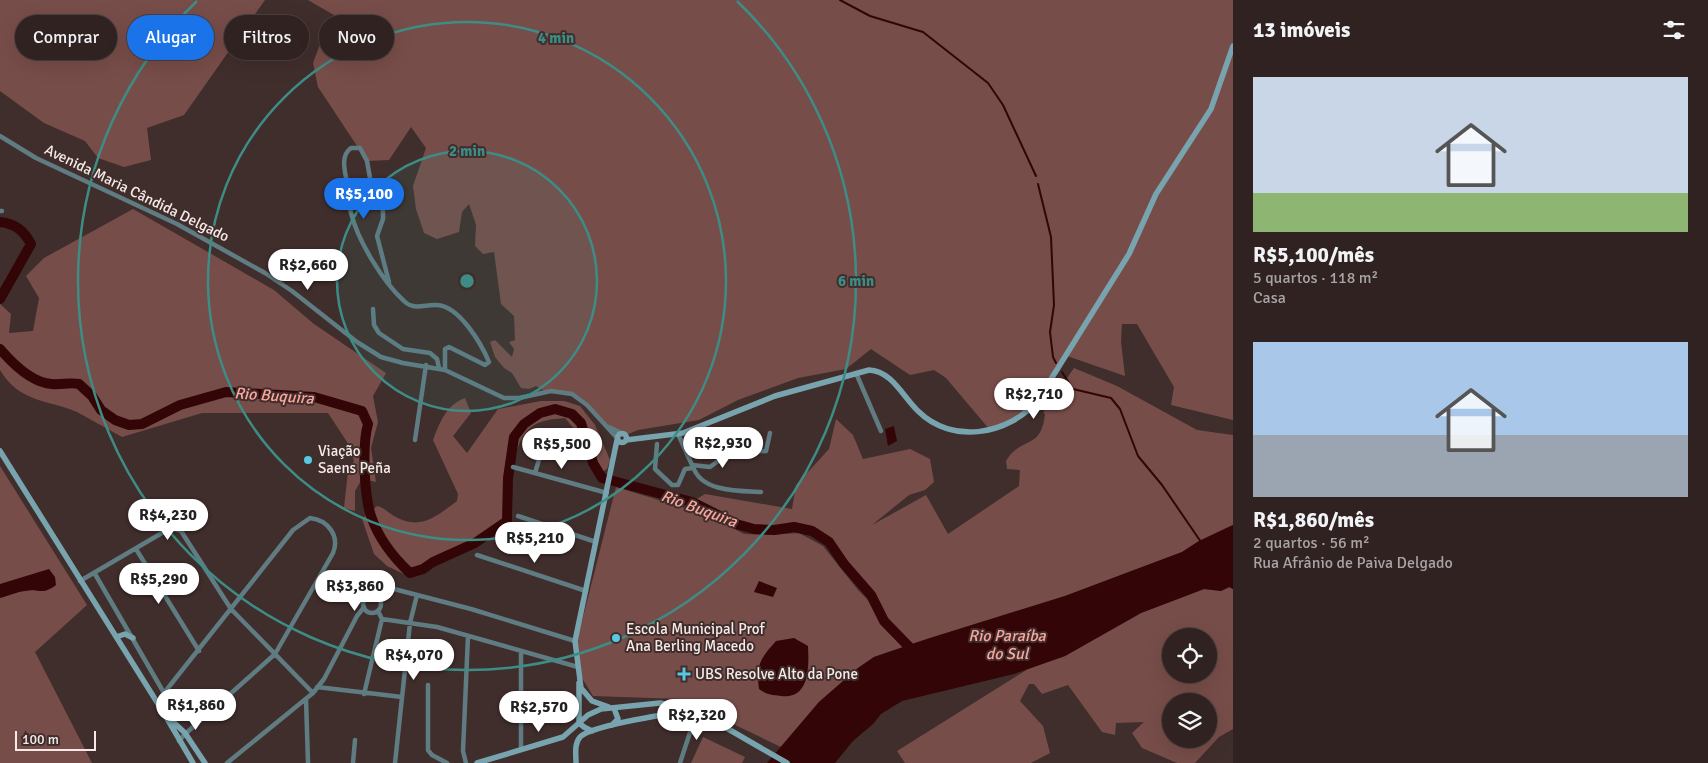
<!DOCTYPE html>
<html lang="pt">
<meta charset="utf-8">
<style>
:root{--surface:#302221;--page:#382a2a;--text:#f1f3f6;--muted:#a8a4a5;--line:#4b3f3f;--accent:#1a73e8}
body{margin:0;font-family:Signika,sans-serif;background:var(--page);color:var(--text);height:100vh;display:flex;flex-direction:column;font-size:19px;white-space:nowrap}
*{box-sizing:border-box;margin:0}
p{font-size:16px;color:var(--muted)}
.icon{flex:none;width:28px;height:28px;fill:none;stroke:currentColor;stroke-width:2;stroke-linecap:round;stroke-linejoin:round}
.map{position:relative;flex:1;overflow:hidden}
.panel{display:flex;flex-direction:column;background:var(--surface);width:475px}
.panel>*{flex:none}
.banner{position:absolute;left:15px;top:15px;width:475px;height:45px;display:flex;gap:10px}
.tools{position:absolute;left:1162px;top:628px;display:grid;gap:10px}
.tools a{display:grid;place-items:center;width:55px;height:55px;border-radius:50%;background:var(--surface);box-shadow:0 5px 20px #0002,0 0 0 1px var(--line);font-size:25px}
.scale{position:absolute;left:15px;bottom:12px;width:81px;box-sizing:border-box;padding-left:5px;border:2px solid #f6eae8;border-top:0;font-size:14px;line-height:18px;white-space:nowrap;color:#f6eae8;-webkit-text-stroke:4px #402e2c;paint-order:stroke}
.price{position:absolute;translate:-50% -42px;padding:0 11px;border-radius:18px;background:#fff;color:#222;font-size:16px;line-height:32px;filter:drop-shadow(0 1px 2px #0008)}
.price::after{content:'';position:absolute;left:50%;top:30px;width:15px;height:11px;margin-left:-8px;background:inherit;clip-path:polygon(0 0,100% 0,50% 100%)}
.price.on{background:var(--accent);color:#fff}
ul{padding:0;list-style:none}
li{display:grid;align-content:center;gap:10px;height:265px;padding:0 20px}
li span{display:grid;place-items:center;height:155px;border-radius:0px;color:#555}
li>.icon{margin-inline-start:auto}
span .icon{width:90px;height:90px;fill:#fffc;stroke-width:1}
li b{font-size:21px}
h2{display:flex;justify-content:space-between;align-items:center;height:60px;padding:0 20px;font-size:21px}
.tag{padding:0 18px;border-radius:22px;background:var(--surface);box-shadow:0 5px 20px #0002,0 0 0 1px var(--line);font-size:18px;line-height:45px}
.tag.on{background:var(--accent);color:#fff}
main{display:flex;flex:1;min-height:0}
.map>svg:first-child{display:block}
.green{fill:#774d49;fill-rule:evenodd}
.water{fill:#330506}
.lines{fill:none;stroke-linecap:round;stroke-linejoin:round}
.stream{stroke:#330506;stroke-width:2}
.river{stroke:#330506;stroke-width:10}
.minor{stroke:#607c83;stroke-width:4.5}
.secondary{stroke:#78a4af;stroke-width:5.5}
.ring{fill:none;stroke:#3d8d86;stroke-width:2.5}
.poi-dot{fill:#57c9e2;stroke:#402e2c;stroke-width:2}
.labels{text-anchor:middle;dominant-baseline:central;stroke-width:4;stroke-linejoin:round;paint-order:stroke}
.street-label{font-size:15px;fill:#f6eae8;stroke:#402e2c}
.poi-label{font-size:15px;fill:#f6eae8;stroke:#402e2c;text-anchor:start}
.water-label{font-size:16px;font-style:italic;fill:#fda69e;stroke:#402e2c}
.centre{fill:#3d8d86;stroke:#402e2c;stroke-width:2.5}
.ring-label{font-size:15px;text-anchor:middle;font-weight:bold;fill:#3d8d86;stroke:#402e2c;stroke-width:4;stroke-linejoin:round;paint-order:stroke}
</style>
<main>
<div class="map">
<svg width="1233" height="763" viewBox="0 0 1233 763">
<rect width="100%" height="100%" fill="#402e2c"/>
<path class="green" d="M0,0H265L184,115L147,128L151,160L124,167L98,158L85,141L44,123L0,91Z
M308,0H1233V420L1171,405L1174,387L1137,324H1122L1121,342L1125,376L1067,356L1032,407L990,430L946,378L934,370L910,375L871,349L846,369L798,378L738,400L699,420L638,430L626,435L604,424L583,401L561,391L546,392L536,386L529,389L521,388L512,373L504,368L495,357L490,342L495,340L512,357L514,349L509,342L515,340L514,316L501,304L494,252L483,254L475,246L476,225L469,204L462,212L459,232L437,239L424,233L416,209L413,186L426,148L411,127L389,160L367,161L318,87L313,63L319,47L339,18Z
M133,209L274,290L314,324L386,373L373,396L378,422L371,448L376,482L362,479L355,491V511L344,508L348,471L354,461L349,445L328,413H202L122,437C107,429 92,420 77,412C46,399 20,403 0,370V304L11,314L9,333L33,331L39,298L26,276L44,258Z
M1074,368L1117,386L1197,430L1233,435V525L1199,541L1182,552L1065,596L908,645L884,621L871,595L844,564L829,542L812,531L794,527L774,530L754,528L736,524L692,502L705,494L792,509L796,485L829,449L836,419L853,435L863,459L910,449L930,459L934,482L925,490L909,495L872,525L926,495L948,534L1019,486L1020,470L1007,469L1006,461C1022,435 1041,451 1045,414L1043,413Z
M465,398L471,413L453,436L467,453L498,409L541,401H564L580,406L595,425L610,460L607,469L597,475L583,452L575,430L565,418C553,419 537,420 528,430C508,451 513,497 512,524L422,573L404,574L387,566L374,554L362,519L377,506C385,508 387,512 394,516C421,531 435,517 457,501L458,494L433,440C440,422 446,405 465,398Z
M0,466L87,605L35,652L92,763H0Z
M616,487L708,515L744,534L771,535L799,533L823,546L858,590L870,602L882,626L903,647L874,657L858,668L819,702L781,747L681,699L593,696L582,678L577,641Z
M1230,587L1233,589V729L1219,737L1195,763H1177L1142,748L1132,733L1144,722L1116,723L1115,735L1102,732L1068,685L1042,694L1034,684H1029L1020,701L1043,726L1050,753L1031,763H905L897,751L1028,669L1065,656L1141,613L1204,589L1221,591ZM1171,636H1209V674H1171ZM1171,701H1209V739H1171Z
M703,737L745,757L742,763H691Z"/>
<path class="water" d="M894,426L897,441L888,446L885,429Z
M1233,525V589L1229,587L1221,591L1204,589L1141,613L1065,656L1014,674L902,701L881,714L873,724L853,741L835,763H767L819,702L858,668L874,657L930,638L1065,596L1182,552L1199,541Z
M49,569L55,577L56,585C42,596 39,588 25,591C16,592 8,596 0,598V584Z
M759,581L777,588L773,597L754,592Z
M794,638L808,646C809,666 810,700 781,696C771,695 767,695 759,689C756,665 760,659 776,641Z"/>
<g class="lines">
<path class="stream" d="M840,0L870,16L923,32L988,83L1003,105L1036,176
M1038,184L1051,237L1054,305L1050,332L1053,357L1056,363
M1062,372L1073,389L1111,398L1120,409L1138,456L1162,485L1201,542"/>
<path class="river" d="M0,222C16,224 24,231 31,244L0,299
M0,349C12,363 32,383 52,384C61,385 70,382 79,384L92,396L101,410L115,420L129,425L142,424L180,405L226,392L314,397L362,411L368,424C362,445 364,495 371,516C378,537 394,558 410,573L423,569L433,562L475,543L507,521L508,478L514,437L524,424L540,413L555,409L572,414L581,423L593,463L602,478L692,502L736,524L754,529L774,530L794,527L812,531L829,542L844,564L871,595L884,621L918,656"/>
<path class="minor" d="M0,136L36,158L177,224L265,273L292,291L357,342L381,357L403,363L445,370L504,398H519L551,391L572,394L587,405L617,438
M0,211H2
M389,282L377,236L383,219V211L370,178L367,161L360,148H351C340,156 345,171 347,183C349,193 349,204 351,213C358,241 383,282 404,301C414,311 425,304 437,305C459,306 481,343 489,362L485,365L449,347L445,349V370
M373,309L374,325L379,333L403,349L430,353L437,359L439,368
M856,373L881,431
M609,427L621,433
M678,434L692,465L710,467L729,453L766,451L770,433
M415,440L426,365
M657,444L655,469L672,485H678L685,469L693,468
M693,466C700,492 739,491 761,492
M513,467L607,493
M535,473L544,443
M518,516L596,542
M136,549L199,651
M477,555L586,591
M95,574L164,693L167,705L165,715
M319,578L363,602
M80,581L167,530L172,528L181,531L231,609L313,693
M363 604a9 9 0 1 1 18 0a9 9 0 1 1-18 0Z
M376,595L385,590L394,589L471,609L575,641
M382,619L437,627L578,667
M428,685V750L432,755L447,763
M317,687L402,697
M164,693L293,530L310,518C328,520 340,536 333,553L275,654L184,735L179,741
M364,694L382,619L378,611
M306,699L308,763
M521,750V651
M227,763L313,693L324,679L357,616L364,607
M353,763L355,740
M395,763L410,623L417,595
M466,763L463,751L468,636
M680,763L697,711"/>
<path class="secondary" d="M617.5 438a4.5 4.5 0 1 1 9 0a4.5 4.5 0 1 1-9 0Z
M626,440L683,433L775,396L869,370C892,371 903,397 918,411C952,445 1009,435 1038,400L1129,254L1156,194L1211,109L1233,46
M0,451L165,715L193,763
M116,637L125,634L133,638
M579,683V723L584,727L592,731
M609,707L592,701L581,688L575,641L617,440
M169,718L185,733L205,763
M612,725L618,719L614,708
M477,763L563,737L588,715L601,709L660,703L697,711L787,763
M576,763C576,754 574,744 580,737C590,726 677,711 693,712"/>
</g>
<circle cx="467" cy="281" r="130" fill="#3d8d86" fill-opacity=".12"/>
<g class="ring">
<circle cx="467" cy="281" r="130"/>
<circle cx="467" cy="281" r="259"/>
<path d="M737 1A389 389 0 1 1 197 1"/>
</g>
<g class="poi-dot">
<circle cx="308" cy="460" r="5"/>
<circle cx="616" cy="638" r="5"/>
<path d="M681.5 666.5h5v5h5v5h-5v5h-5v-5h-5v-5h5z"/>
</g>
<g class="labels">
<g class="street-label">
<text transform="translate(137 193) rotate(26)">Avenida Maria Cândida Delgado</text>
</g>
<g class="poi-label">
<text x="318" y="451">Viação<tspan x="318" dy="17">Saens Peña</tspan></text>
<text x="626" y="629">Escola Municipal Prof<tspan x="626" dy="17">Ana Berling Macedo</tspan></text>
<text x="695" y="674">UBS Resolve Alto da Pone</text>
</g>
<g class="water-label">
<text transform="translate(274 396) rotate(4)">Rio Buquira</text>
<text transform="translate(699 509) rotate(20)">Rio Buquira</text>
<text x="1007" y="636">Rio Paraíba<tspan x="1007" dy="18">do Sul</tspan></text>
</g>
</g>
<circle cx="467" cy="281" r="8" class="centre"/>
<g class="ring-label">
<text x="556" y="43">4 min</text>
<text x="467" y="156">2 min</text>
<text x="856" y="286">6 min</text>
</g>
</svg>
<div class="tools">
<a><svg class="icon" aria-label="locate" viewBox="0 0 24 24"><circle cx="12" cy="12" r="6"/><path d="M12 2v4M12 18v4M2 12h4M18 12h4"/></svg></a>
<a><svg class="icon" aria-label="layers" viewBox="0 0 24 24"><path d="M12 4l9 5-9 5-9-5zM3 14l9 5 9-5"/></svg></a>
</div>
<div class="scale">100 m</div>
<b class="price on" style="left:364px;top:220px">R$5,100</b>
<b class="price" style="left:308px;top:291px">R$2,660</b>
<b class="price" style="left:1034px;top:420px">R$2,710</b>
<b class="price" style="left:723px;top:469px">R$2,930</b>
<b class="price" style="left:562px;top:470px">R$5,500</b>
<b class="price" style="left:168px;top:541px">R$4,230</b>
<b class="price" style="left:535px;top:564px">R$5,210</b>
<b class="price" style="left:159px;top:605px">R$5,290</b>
<b class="price" style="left:355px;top:612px">R$3,860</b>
<b class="price" style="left:414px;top:681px">R$4,070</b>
<b class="price" style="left:196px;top:731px">R$1,860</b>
<b class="price" style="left:539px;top:733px">R$2,570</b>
<b class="price" style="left:697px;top:741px">R$2,320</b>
<div class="banner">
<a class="tag">Comprar</a>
<a class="tag on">Alugar</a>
<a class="tag">Filtros</a>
<a class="tag">Novo</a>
</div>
</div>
<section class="panel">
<h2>13 imóveis<svg class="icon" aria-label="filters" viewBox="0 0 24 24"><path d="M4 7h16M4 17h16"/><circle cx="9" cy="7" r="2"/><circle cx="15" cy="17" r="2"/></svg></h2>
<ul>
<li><span style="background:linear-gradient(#c9d6e8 75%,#8fb573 0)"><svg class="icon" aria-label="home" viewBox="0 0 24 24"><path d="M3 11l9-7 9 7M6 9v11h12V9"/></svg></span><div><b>R$5,100/mês</b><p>5 quartos · 118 m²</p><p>Casa</p></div></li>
<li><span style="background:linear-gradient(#a9c7e8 60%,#9aa5b1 0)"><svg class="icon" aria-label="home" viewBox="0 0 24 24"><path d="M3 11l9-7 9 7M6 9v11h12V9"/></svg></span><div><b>R$1,860/mês</b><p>2 quartos · 56 m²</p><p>Rua Afrânio de Paiva Delgado</p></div></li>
</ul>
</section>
</main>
